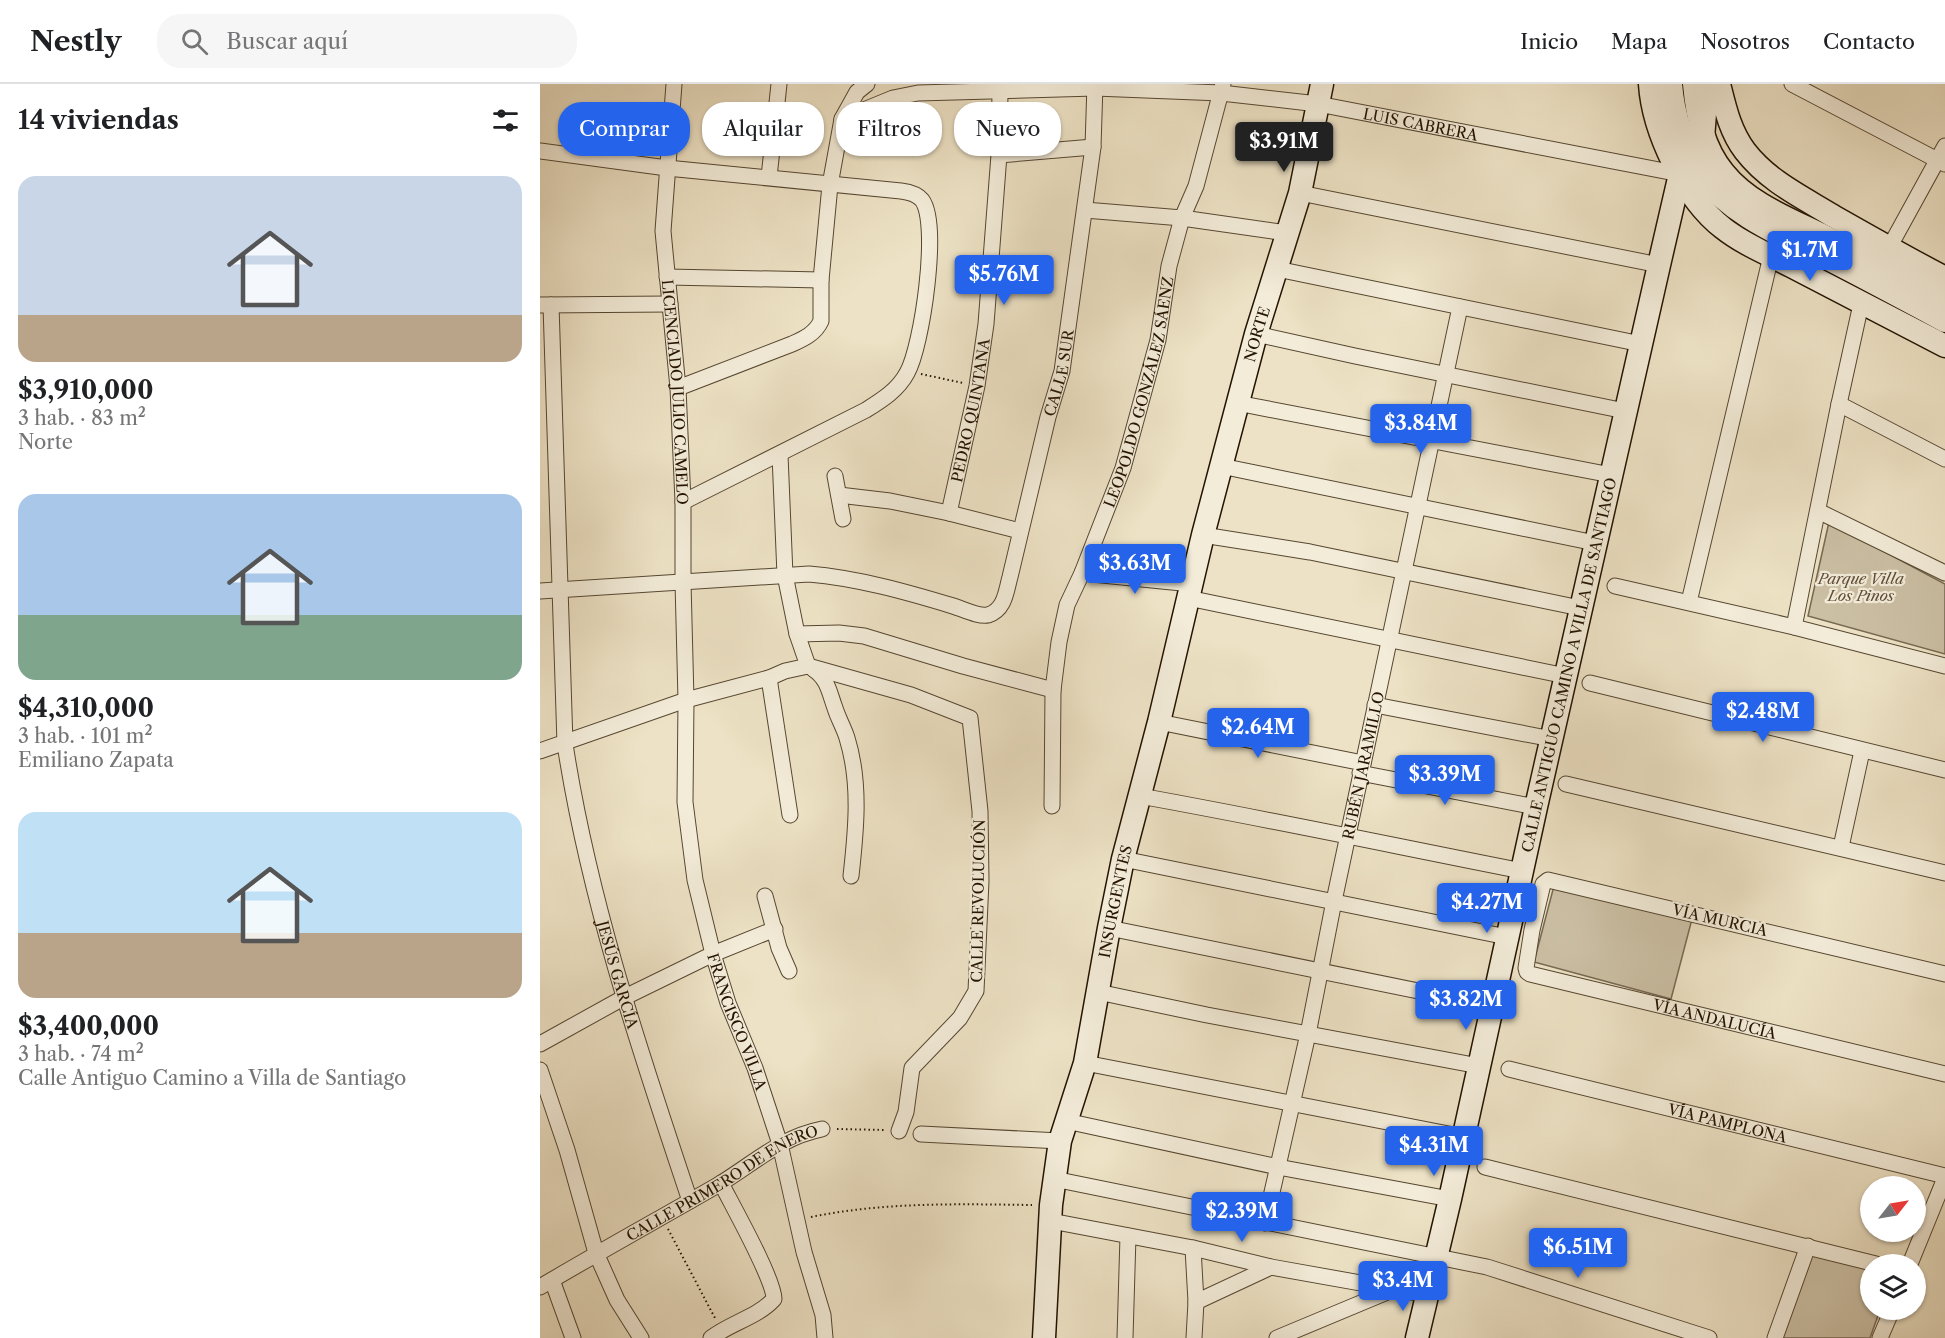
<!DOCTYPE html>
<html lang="es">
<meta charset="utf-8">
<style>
:root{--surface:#fff;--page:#f6f6f6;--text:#202124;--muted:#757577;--line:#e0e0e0;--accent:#2563eb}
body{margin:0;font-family:"Libre Caslon Text",serif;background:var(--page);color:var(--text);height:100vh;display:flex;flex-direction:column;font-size:22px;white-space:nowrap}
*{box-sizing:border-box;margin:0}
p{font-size:20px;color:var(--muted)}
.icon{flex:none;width:33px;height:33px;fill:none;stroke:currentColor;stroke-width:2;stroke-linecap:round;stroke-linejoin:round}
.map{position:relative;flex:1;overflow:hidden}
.sheet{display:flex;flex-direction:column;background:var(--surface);width:540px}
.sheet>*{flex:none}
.guide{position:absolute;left:18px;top:18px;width:570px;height:54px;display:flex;gap:12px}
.needle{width:39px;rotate:59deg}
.tools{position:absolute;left:1320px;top:1092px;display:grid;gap:12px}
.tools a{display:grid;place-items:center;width:66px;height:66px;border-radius:50%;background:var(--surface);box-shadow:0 2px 4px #0004;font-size:30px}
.price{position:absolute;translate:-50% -51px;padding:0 14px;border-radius:6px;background:var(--accent);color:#fff;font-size:20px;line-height:39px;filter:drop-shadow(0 2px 3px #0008)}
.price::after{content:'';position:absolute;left:50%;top:36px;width:18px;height:14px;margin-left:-9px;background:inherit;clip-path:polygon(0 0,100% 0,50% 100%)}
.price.on{background:#222;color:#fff}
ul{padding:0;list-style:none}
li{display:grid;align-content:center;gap:12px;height:318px;padding:0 18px}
li span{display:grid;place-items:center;height:186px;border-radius:18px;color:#555}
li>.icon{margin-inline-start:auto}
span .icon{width:108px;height:108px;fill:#fffc;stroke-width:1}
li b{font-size:26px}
h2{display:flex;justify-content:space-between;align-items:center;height:72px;padding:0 18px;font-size:26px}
.chip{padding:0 21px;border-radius:24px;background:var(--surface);box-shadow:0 2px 4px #0004;font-size:21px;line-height:54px}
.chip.on{background:var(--accent);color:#fff}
header{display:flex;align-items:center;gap:36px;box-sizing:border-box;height:84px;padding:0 30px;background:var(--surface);border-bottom:2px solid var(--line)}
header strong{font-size:28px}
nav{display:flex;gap:33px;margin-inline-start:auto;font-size:21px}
.search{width:420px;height:54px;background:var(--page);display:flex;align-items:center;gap:15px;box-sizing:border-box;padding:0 21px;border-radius:24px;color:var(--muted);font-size:22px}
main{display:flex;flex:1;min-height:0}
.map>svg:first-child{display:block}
.green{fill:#cbbfa4;stroke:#776952;stroke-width:1.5}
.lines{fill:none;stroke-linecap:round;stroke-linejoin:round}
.street-casing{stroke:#564731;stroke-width:17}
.secondary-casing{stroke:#231300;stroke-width:25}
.path{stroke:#231300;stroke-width:2;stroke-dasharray:1.5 3;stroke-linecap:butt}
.street{stroke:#f3ecd9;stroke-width:15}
.secondary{stroke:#f3ecd9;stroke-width:22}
.labels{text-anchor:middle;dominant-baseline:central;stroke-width:4.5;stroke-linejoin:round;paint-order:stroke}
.street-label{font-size:15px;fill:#231300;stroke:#f3ecd9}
.park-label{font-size:15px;font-style:italic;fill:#5e4f39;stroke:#f3ecd9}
</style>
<header>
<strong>Nestly</strong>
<div class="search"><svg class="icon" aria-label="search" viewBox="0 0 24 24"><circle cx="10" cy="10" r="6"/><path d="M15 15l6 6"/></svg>Buscar aquí</div>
<nav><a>Inicio</a><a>Mapa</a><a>Nosotros</a><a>Contacto</a></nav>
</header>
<main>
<section class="sheet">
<h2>14 viviendas<svg class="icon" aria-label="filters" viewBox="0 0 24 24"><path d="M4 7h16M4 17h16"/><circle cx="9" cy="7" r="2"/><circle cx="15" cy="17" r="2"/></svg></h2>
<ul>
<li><span style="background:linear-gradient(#c9d6e8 75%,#b9a48a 0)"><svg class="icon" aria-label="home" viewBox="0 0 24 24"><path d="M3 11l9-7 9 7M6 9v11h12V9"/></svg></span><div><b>$3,910,000</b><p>3 hab. · 83 m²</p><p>Norte</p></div></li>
<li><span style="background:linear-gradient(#a9c7e8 65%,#7fa58c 0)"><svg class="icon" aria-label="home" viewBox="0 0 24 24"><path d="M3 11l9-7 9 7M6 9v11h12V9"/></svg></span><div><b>$4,310,000</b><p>3 hab. · 101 m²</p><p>Emiliano Zapata</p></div></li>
<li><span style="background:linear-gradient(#bfe0f5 65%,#b9a48a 0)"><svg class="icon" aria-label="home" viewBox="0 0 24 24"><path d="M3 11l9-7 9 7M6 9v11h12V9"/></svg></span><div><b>$3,400,000</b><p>3 hab. · 74 m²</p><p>Calle Antiguo Camino a Villa de Santiago</p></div></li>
</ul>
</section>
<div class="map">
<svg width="1405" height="1254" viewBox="0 0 1405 1254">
<rect width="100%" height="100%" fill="#ede2c5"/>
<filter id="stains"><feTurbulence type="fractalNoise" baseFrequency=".00333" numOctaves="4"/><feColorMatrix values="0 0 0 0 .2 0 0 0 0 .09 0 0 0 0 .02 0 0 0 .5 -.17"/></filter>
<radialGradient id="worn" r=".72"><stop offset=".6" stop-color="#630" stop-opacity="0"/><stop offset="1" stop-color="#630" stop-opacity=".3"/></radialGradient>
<path class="green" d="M1289,438L1405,500V570L1268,532Z
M1015,798L1152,835L1131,915L994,878Z
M1270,1165L1330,1182V1226H1340L1330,1254H1239Z"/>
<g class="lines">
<defs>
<g id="street">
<path id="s1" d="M134,0L123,147L138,304L143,418V498L146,616L145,718L155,796L173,870L188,919L215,984L240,1060L264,1168L283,1231L285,1254"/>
<path d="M1252,0L1405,80"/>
<path id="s2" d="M302,35L353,14L378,9L555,4L681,9L778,20L1140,90"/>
<path d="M0,67L127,84L361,107C369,108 377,110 382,116C400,140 382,263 367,289C358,306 342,316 326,326L143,418"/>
<path d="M459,71L553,63"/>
<path d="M229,93L239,0"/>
<path d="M760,109L1119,181"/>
<path d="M545,126L642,134L747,149"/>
<path d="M1349,164L1405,62"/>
<path d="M737,185L1101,260"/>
<path d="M127,193L281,196"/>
<path d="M0,221L130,220"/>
<path id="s3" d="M11,221L25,660C49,817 100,967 150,1117"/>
<path d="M716,250L815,272L1085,327"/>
<path d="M138,304L252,260C263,255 275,250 281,237V196L290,101L302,35L317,8L327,0"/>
<path d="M697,319L1071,391"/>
<path d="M1299,320L1405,375"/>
<path d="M681,382L1055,459"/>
<path d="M295,392L303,435"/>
<path d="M299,411L350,417L409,429L480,447"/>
<path d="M1278,427L1405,489"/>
<path id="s4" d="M409,429L437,302L446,240L459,71L460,8"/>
<path d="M663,451L770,468L1040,524"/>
<path d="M542,489L652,500"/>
<path d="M1075,502L1254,543L1405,582"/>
<path id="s5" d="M0,507L269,490C317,494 367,508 413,522C423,525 439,533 448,531C465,526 466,507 470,493L508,333L522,287L553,63L555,0"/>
<path d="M648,514L1026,592"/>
<path d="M1149,518L1231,172"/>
<path d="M1254,543L1299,320L1321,220"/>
<path d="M257,550L299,549L324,552L423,582L513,606"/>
<path d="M268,582L371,611L430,634L440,727L441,797L436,907L420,934L372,984L366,1028L359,1047"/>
<path d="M273,585C288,595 289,608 295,624C298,634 304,644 307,654C321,699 316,747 311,792"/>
<path d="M229,594L250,731"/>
<path d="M1050,599L1405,686"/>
<path d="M835,621L1012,655"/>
<path d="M619,638L823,679"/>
<path d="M0,667L146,616L229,594L245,587L268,582L257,550L245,491L240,371"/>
<path d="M820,689L996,723"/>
<path d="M1026,700L1405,789"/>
<path d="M600,712C728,735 855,762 982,787"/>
<path id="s6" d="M512,722L513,606L519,558L527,521L542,489L583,384L618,256L629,182L642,134L656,102L683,0"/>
<path d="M1301,763L1322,667"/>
<path d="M583,775L967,853"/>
<path d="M225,812L239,864L249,887"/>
<path d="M569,844L952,922"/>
<path id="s7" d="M1405,890L1008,796L1003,800L992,846L986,884L987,888L990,890L1405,990"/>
<path d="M558,908L667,931L939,982"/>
<path d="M0,960L83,914L173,870L235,845"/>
<path d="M545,979L924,1053"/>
<path id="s8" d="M969,985L1405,1092"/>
<path d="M0,986L27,1066L56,1169L77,1216L101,1254"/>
<path d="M526,1037L738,1083L910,1115"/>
<path d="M381,1050L520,1057"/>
<path d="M945,1083L1336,1180"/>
<path d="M514,1095L947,1183L1169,1254"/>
<path d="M511,1137L653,1164L731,1183L888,1211"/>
<path id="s9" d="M725,1139L768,950L794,817L920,223"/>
<path d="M653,1164L656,1218L654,1254"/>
<path d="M1370,1180L1405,1094"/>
<path d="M12,1196L33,1254"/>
<path id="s10" d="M0,1203C59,1168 119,1135 178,1101C213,1080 241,1053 282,1045"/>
<path d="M656,1218L731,1183"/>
<path d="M171,1254C190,1239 218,1233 234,1215C234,1195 192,1121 181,1099"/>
<path d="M585,1254L588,1152"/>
<path d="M737,1254L852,1206"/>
<path d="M1235,1254L1268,1162"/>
<path d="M1340,1254L1352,1226"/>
</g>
<g id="secondary">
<path d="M1110,0C1113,47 1145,115 1183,144C1203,160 1228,170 1251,182C1302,209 1354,235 1405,262"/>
<path d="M1131,0C1133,27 1144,68 1160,90C1192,132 1243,152 1288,175C1327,195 1366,216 1405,237"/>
<path d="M1154,0C1157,32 1163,64 1184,89C1209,120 1250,135 1284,152C1324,173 1365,193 1405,215"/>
<path d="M1179,0C1185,24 1190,47 1205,67C1228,97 1262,113 1293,132C1330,153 1367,174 1405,194"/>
<path id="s11" d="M504,1254L511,1121L520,1057L545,979L569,844L583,775L619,638L663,451L716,250L760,109L782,0"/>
<path id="s12" d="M877,1254L910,1115L996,723L1119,181L1140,90L1163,54L1166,17L1171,0"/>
</g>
</defs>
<use href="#street" class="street-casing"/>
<use href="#secondary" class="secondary-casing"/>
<path class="path" d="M381,290L423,299
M297,1045L345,1046
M271,1133C344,1118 418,1120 492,1121
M128,1145L176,1236"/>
<use href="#street" class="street"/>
<use href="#secondary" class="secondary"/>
</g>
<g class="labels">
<g class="street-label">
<text stroke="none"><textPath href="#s2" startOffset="586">LUIS CABRERA</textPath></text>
<text stroke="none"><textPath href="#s11" startOffset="1029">NORTE</textPath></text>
<text stroke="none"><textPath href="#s5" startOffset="710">CALLE SUR</textPath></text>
<text stroke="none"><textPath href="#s6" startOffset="428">LEOPOLDO GONZÁLEZ SÁENZ</textPath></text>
<text stroke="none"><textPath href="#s1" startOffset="309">LICENCIADO JULIO CAMELO</textPath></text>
<text stroke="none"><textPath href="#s4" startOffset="105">PEDRO QUINTANA</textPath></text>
<text stroke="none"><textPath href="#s12" startOffset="690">CALLE ANTIGUO CAMINO A VILLA DE SANTIAGO</textPath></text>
<text stroke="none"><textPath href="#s9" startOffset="468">RUBÉN JARAMILLO</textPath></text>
<text transform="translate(438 817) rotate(-89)">CALLE REVOLUCIÓN</text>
<text stroke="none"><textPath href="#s11" startOffset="444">INSURGENTES</textPath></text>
<text transform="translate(1180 836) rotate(13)">VÍA MURCIA</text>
<text stroke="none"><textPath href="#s3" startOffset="676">JESÚS GARCÍA</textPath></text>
<text stroke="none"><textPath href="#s7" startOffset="698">VÍA ANDALUCÍA</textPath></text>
<text stroke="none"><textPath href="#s1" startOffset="946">FRANCISCO VILLA</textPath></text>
<text stroke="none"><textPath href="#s8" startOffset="225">VÍA PAMPLONA</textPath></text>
<text stroke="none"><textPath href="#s10" startOffset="210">CALLE PRIMERO DE ENERO</textPath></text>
</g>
<g class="park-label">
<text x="1321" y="494">Parque Villa<tspan x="1321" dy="17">Los Pinos</tspan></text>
</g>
</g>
<rect width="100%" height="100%" filter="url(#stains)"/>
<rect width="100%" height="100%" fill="url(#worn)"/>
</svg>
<div class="tools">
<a><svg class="needle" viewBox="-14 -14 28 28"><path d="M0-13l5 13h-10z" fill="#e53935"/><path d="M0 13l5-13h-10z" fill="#757577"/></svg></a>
<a><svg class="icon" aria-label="layers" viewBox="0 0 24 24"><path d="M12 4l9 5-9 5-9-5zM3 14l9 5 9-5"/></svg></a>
</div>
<b class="price on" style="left:744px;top:89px">$3.91M</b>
<b class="price" style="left:1270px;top:198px">$1.7M</b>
<b class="price" style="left:464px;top:222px">$5.76M</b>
<b class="price" style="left:881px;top:371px">$3.84M</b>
<b class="price" style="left:595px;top:511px">$3.63M</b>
<b class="price" style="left:1223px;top:659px">$2.48M</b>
<b class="price" style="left:718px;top:675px">$2.64M</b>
<b class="price" style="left:905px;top:722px">$3.39M</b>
<b class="price" style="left:947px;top:850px">$4.27M</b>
<b class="price" style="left:926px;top:947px">$3.82M</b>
<b class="price" style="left:894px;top:1093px">$4.31M</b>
<b class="price" style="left:702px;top:1159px">$2.39M</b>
<b class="price" style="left:1038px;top:1195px">$6.51M</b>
<b class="price" style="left:863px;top:1228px">$3.4M</b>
<div class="guide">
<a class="chip on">Comprar</a>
<a class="chip">Alquilar</a>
<a class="chip">Filtros</a>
<a class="chip">Nuevo</a>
</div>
</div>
</main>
